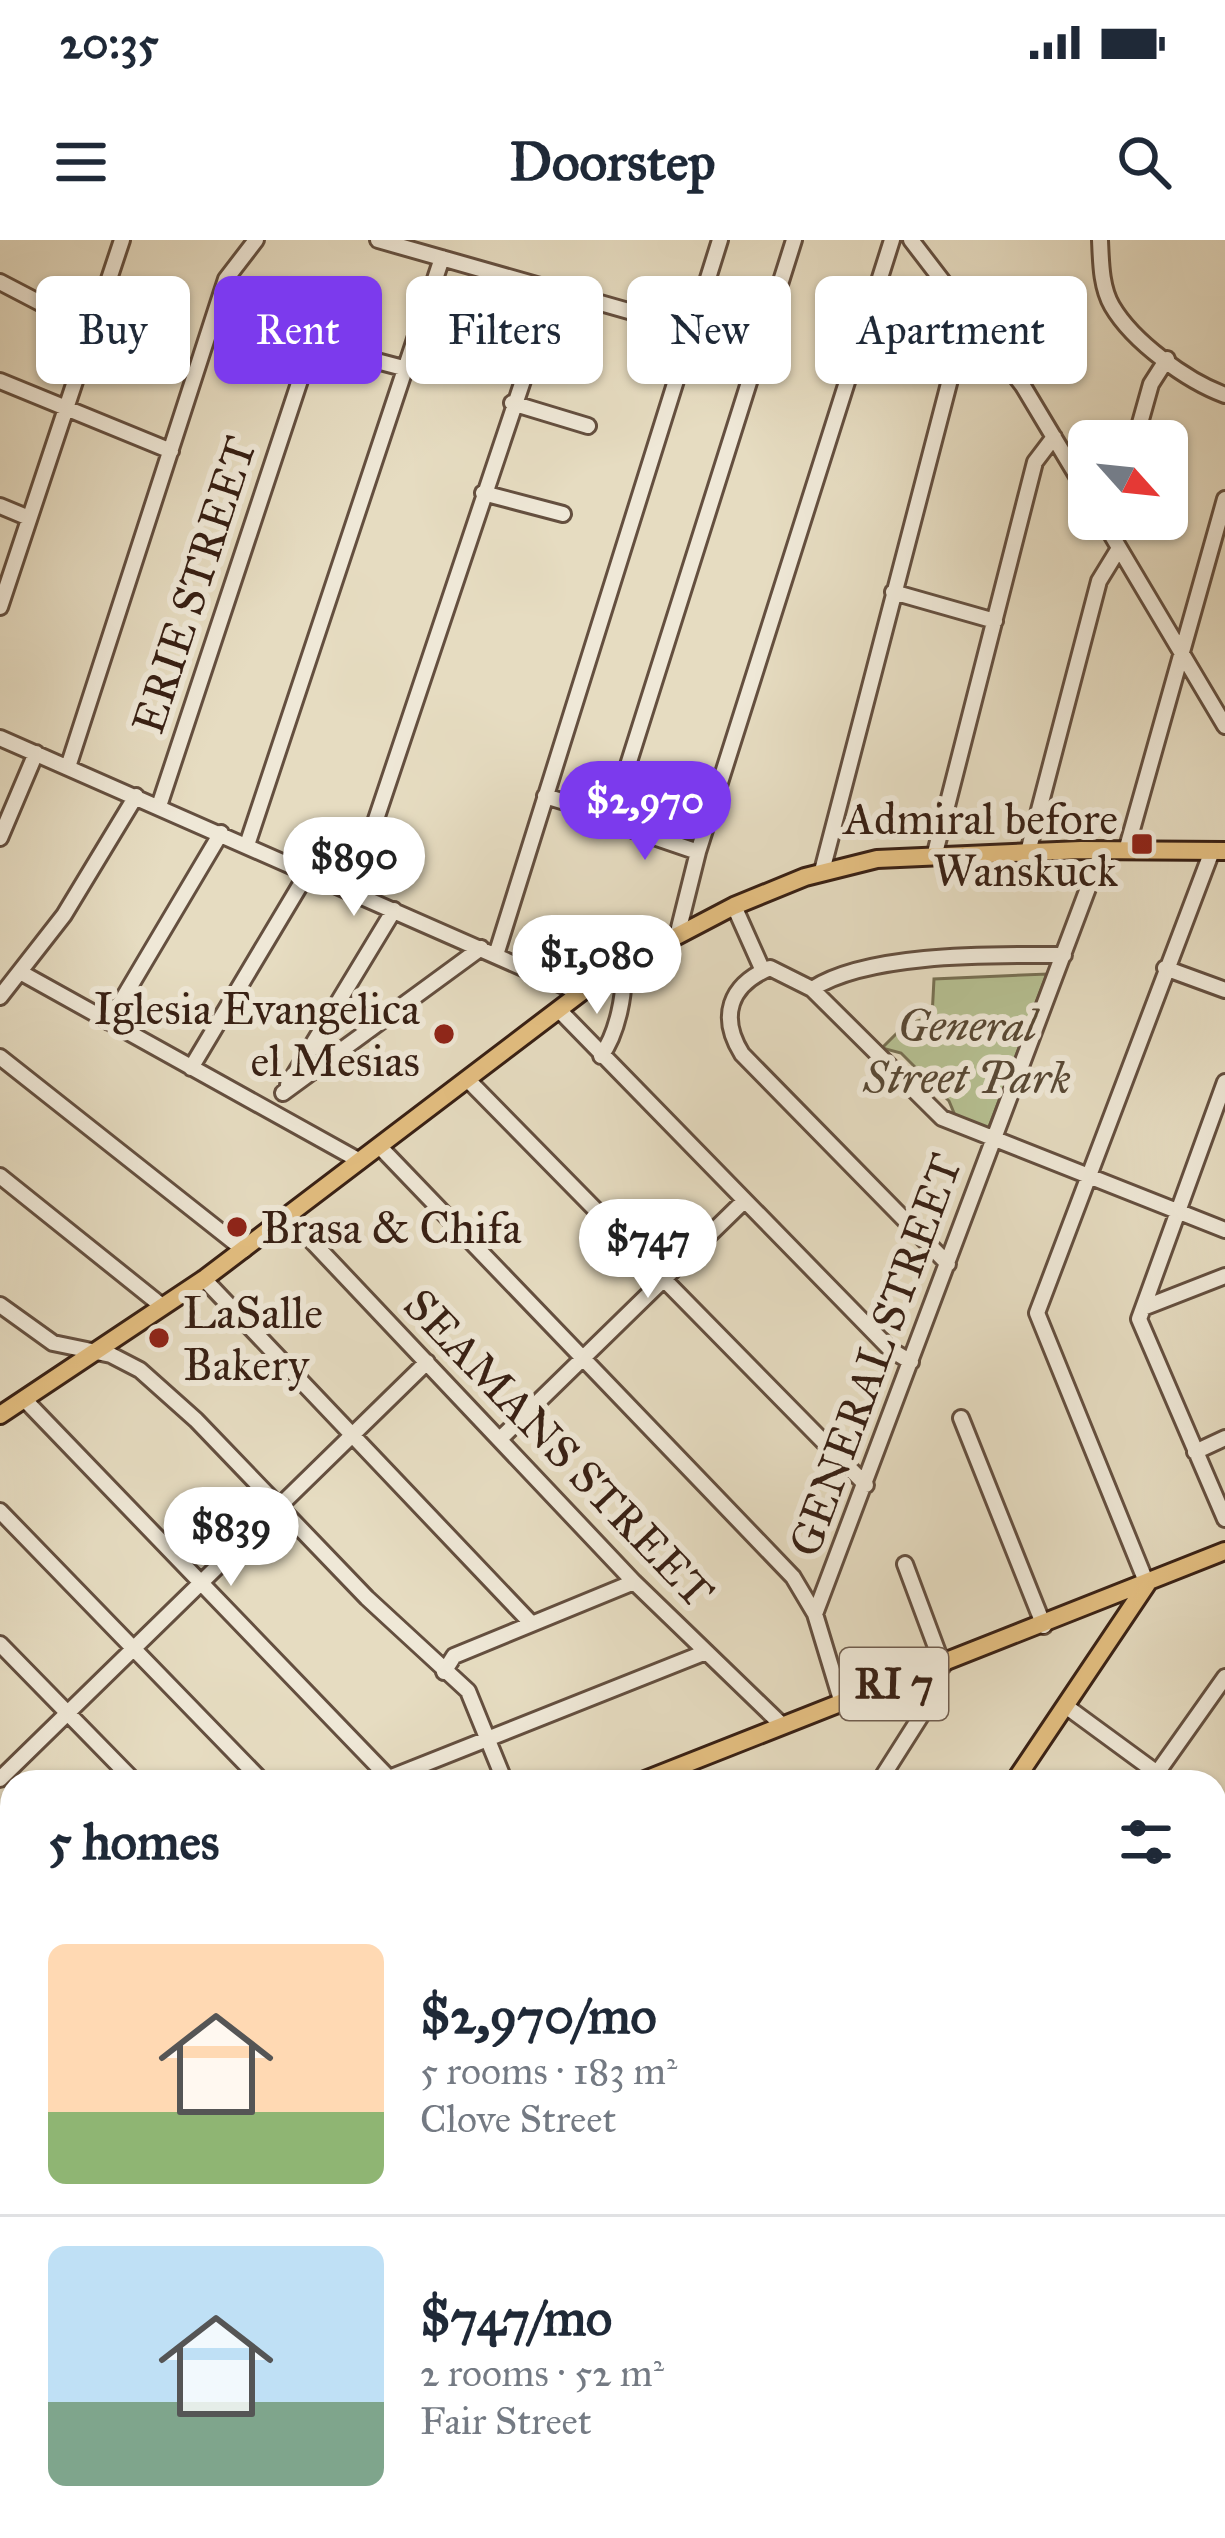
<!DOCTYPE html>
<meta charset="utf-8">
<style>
:root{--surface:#fff;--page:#f6f6f7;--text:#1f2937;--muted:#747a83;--line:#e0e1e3;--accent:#7c3aed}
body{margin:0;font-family:"IM FELL Great Primer",serif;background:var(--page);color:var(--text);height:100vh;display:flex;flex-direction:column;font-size:45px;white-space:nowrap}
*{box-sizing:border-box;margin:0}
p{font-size:39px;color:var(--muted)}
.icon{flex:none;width:66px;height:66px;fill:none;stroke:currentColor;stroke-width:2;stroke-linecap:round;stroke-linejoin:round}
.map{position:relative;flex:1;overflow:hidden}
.panel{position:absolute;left:0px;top:1530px;width:1227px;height:768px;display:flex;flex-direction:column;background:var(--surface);border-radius:36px 36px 0 0;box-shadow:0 3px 9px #0004}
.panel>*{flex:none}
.top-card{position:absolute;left:36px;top:36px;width:1155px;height:108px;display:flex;gap:24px}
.needle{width:78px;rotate:117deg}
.fabs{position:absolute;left:1068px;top:180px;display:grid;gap:24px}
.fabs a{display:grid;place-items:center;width:120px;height:120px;border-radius:18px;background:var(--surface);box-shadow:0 3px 9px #0004;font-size:60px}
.price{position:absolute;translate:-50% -102px;padding:0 27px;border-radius:42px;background:#fff;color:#222;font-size:39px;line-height:78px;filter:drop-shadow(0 3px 6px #0008)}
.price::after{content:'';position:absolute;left:50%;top:72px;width:36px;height:27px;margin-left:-18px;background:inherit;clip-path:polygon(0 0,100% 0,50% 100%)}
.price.current{background:var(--accent);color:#fff}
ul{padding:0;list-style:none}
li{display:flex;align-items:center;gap:36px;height:300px;padding:0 48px}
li+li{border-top:3px solid var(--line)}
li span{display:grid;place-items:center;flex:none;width:336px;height:240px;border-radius:18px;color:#555}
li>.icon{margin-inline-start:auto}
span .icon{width:144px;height:144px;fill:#fffc;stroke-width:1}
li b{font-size:51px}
h2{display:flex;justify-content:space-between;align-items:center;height:144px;padding:0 48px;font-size:51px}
.tag{padding:0 42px;border-radius:18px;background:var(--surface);box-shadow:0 3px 9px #0004;font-size:42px;line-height:108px}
.tag.current{background:var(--accent);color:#fff}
.status{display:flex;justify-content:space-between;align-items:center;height:84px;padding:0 60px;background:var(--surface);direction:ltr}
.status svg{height:33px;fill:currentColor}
header{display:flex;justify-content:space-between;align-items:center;height:156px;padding:0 48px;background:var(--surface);font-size:54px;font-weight:700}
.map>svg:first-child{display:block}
.green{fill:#b6c092;stroke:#777053;stroke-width:3}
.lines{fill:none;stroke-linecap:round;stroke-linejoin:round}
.minor-casing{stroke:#644f3f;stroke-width:20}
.major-casing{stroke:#382014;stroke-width:22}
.minor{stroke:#efe8d7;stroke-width:14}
.major{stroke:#e3be80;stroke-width:16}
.poi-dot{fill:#8f2418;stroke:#efe8d7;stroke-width:4.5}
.labels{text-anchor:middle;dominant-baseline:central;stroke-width:12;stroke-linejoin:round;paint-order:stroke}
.shield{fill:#efe8d7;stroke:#6f5c4e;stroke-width:3}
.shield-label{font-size:42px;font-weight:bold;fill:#382014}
.street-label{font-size:45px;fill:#382014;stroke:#efe8d7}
.poi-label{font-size:45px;fill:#382014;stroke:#efe8d7;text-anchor:end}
.park-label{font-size:45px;font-style:italic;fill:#584834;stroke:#efe8d7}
</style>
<div class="status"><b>20:35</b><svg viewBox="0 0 49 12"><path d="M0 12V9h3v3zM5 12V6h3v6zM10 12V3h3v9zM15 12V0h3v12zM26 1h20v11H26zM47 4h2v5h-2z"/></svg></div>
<header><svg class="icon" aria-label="menu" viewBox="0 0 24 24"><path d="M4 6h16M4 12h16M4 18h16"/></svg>Doorstep<svg class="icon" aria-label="search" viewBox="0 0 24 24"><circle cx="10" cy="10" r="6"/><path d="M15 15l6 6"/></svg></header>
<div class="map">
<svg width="1225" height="2298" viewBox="0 0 1225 2298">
<rect width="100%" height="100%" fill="#e6dcc1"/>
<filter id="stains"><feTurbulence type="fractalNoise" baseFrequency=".00167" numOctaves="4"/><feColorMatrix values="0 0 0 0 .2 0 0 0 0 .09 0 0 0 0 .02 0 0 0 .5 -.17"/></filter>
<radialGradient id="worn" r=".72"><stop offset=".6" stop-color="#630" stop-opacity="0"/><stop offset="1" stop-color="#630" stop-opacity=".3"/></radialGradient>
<path class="green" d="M1047,734L987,892L957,880L949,861L901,813L882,808L906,784L932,777L934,739Z
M509,2286H856L855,2298H514L506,2290Z"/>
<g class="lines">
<defs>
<path id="minor" d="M378,0L692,89
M911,0L1023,146L1089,256
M1100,0C1101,22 1101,47 1112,66C1133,102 1187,141 1225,155
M0,42L92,90
M0,141L171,211
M512,163L588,186
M1135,201L1151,144L1167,119
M483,253L563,274
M0,266L29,278
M1102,279L1225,486
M893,352L995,381
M0,367L122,0
M0,498L580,753
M68,527L226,39L256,0
M545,556L611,576
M159,566L312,104L407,129
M0,598L36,513
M247,605L442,18
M1126,611L1225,259
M698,612L610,582L794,0
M1028,612L1099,341L1118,310
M934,617L1035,222L1054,197
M822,631L959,105L977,82
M352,651L553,51
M734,666L763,731
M678,692L698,612L892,0
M496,715L720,0
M1165,728L1225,750
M20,732L360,921
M812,749C869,712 996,715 1064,715
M0,757L64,675L136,556
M559,770L891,1110L911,1122
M109,782L221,593
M601,816C617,794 627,751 622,723
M0,817L244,1010
M191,828L308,632
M468,840L866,1245
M1225,842L1139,1079L1225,1279
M288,845L394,670
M283,853L481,708
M380,907L793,1337L815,1374L842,1463
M0,936L162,1066
M288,976L634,1342L783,1486
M948,1024L742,814C719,777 729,745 770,728L812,749L942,878L1225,990
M204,1039L531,1383
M0,1065L53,1103L111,1115L140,1130L196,1180L367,1358L468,1451L505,1542
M1143,1068L1225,1036
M24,1159L389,1538
M961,1178L1044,1386
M501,1198L743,962
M1195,1212L1225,1198
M0,1271L263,1542
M905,1324L943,1426
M1147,1344L1037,1073L1212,611
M815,1374L1102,611
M0,1404L135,1542
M444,1432L454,1416L634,1342
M1067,1467L1157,1533
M1157,1533L1225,1437
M0,1539L427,1122
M379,1542L706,1412
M879,1542L926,1468L918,1436
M1215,1606L1225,1590
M0,1657L12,1658
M3,1756L10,1682
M0,1971L12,2027
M0,2216L12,2213
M73,2286L76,2298
M183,2286L185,2298
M399,2286L411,2298
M953,2286L959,2298
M331,2298L343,2286"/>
<path id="major" d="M0,1175L204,1039L608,732L734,666L805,637L877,619L1081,610L1225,611
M640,1542L1225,1311
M1014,1542L1147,1344
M0,1757L12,1753
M491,2298L499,2286"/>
</defs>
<use href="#minor" class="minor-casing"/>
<use href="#major" class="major-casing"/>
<use href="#minor" class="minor"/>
<use href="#major" class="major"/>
</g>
<g class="poi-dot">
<rect x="1130" y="592" width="24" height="24" rx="6"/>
<circle cx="444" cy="794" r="12"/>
<circle cx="237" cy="987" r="12"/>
<circle cx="159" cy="1098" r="12"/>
</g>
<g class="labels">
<rect class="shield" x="840" y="1408" width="108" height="72" rx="9"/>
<g class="shield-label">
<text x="894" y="1444">RI 7</text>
</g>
<g class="street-label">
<text transform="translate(194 345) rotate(-72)">ERIE STREET</text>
<text transform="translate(875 1115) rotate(-70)">GENERAL STREET</text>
<text transform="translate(559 1208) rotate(46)">SEAMANS STREET</text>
</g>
<g class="poi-label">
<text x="1118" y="578">Admiral before<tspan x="1118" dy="52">Wanskuck</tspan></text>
<text x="420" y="768">Iglesia Evangelica<tspan x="420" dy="52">el Mesias</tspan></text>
<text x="261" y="987" text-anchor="start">Brasa &amp; Chifa</text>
<text x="183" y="1072" text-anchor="start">LaSalle<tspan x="183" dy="52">Bakery</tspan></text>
</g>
<g class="park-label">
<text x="967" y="785">General<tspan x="967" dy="52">Street Park</tspan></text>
</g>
</g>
<rect width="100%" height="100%" filter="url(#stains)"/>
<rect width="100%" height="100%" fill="url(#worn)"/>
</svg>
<div class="fabs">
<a><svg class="needle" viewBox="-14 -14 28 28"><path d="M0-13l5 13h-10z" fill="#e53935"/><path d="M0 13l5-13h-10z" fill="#747a83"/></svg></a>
</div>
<b class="price current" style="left:645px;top:623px">$2,970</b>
<b class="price" style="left:354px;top:679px">$890</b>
<b class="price" style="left:597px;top:777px">$1,080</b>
<b class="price" style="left:648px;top:1061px">$747</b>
<b class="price" style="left:231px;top:1349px">$839</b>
<div class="top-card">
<a class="tag">Buy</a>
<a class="tag current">Rent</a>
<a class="tag">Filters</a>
<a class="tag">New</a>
<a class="tag">Apartment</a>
</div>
<section class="panel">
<h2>5 homes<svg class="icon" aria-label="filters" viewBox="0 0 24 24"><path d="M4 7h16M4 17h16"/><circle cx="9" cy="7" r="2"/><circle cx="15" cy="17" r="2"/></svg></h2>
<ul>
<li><span style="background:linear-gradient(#ffd9b3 70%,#8fb573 0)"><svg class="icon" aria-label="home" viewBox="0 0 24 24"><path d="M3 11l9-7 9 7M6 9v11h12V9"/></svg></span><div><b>$2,970/mo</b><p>5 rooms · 183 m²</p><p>Clove Street</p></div></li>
<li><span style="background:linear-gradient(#bfe0f5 65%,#7fa58c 0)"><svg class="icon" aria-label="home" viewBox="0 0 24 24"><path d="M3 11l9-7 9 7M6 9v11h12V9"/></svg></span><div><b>$747/mo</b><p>2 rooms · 52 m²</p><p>Fair Street</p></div></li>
</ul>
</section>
</div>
